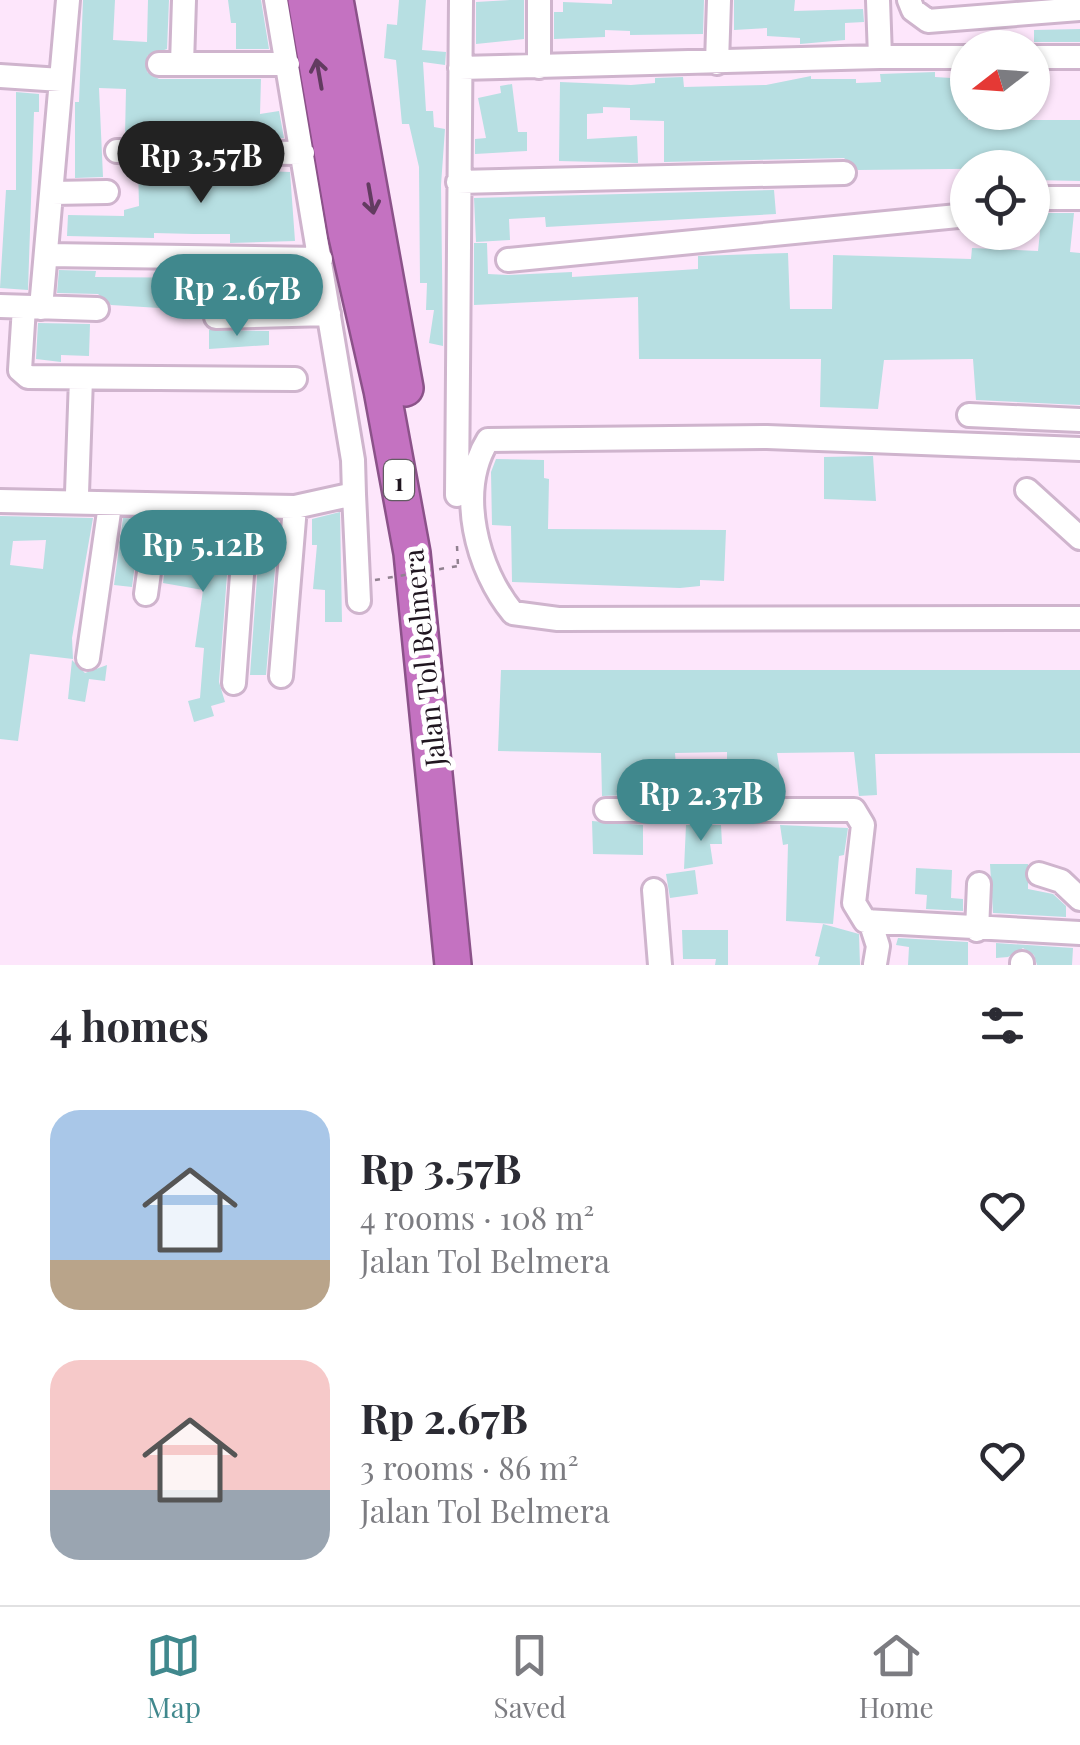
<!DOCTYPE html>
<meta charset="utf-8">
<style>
:root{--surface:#fff;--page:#f2f2f3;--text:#2b2b33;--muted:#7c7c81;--line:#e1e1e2;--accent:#40888d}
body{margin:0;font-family:"Playfair Display",serif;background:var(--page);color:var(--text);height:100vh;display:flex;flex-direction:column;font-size:38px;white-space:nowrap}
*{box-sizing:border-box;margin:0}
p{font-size:32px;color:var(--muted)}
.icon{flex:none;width:55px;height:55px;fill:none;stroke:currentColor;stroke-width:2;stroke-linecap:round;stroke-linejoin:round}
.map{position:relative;height:965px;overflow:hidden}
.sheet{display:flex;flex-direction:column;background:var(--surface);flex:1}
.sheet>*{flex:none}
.needle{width:65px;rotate:253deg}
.buttons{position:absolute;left:950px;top:30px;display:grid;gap:20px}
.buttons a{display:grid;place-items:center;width:100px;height:100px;border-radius:50%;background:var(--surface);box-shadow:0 2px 8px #0004;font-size:50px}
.price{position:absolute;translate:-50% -85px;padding:0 22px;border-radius:35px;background:var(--accent);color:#fff;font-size:32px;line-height:65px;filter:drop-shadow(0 2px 5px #0008)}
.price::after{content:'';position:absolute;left:50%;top:60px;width:30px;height:22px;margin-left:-15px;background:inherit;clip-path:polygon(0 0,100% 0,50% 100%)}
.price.selected{background:#222;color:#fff}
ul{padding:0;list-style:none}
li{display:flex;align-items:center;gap:30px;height:250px;padding:0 50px}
li span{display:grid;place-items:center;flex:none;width:280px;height:200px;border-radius:30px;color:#555}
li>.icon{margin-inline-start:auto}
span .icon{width:120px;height:120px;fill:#fffc;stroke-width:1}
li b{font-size:42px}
h2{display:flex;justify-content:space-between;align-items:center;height:120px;padding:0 50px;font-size:42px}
.tabs{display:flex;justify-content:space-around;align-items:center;height:140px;border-top:2px solid var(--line);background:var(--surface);font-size:28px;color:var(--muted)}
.tabs a{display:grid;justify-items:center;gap:5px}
.tabs .selected{color:var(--accent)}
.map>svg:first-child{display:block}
.building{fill:#b7dfe2;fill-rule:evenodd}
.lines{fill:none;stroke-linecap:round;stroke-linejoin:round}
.minor-casing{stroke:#cfb4cd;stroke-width:28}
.highway-casing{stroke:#8b5289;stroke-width:40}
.path{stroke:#918190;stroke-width:2.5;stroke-dasharray:5 8;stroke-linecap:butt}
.minor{stroke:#fff;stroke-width:22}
.highway{stroke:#c472c1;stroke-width:35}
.path-bridge{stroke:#918190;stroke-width:2.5;stroke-dasharray:5 8;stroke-linecap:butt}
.oneway{stroke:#623b60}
.labels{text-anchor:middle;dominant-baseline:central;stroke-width:10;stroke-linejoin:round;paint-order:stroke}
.shield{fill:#fff;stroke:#635c63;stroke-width:2.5}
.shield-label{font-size:25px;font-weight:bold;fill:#201620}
.street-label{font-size:28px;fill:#201620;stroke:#fff}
</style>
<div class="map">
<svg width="1080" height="965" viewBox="0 0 1080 965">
<rect width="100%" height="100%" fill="#fde6fb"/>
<path class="building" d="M83,0H115L113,40L147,42L148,0H169L167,49L147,56V72L159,79H261L260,114L279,111L284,138L125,136L126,89L99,88L103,177L75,178V102H79Z
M228,0H261L269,49H236V23H231Z
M399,0H426L422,50L446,52L445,65L423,62L426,111H433L434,127L445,129L441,185L443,346L429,343L434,310H426L427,283H420L419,167L409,124H402L396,60L384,58L387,24L397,25Z
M510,0H524V39L476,44V2Z
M612,0H704L703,34L630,35V31L605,30V37L554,39V12H563V2L612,4Z
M734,0H795L794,11L863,9L864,22L845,23V40L800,44V38L767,36V28L734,30Z
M1080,29V42H1034V30Z
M935,72V77L968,79V120H1080V181L1032,180V168L858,170L844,158L664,162V121L630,120V108L603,107V113L587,114V139L637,136L638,163L559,161L560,82L631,85L655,83V78L683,77L684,87L766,85L811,76V79H856V83L881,82L880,74Z
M512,84L518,132H527V151L475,154V139L486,138L478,98L501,93L500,86Z
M16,92L39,94V112H34L28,290L0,288L6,190H16Z
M138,166L290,172L295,241L230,243V234H194L154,233V238L67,236L68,215L124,216V210L139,206Z
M774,190L776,214L546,227L545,217L509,219L510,240L476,242L474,198Z
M1042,213H1074L1070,252L1080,253V405L976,400L973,359L884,360L878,409L820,407L821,359H639L638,297L474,305V243H487L488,274L508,275L572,272V277L698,269V256L788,253L790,309H832L833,255L971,259L972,248L1038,251Z
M59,270L96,271L95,277L217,278L216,272L243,273V282L281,281V273L307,274L311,299L216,302L176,309L111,305L98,294L57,293Z
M38,323L90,324L89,356L61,355V362L36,359Z
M209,330L269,331V345L209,349Z
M873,456L876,501L824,499V457Z
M496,459L544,460V478L549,479L548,529L726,530L724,581L700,580V586L680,588L512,582L511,526L492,525L491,472Z
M340,512L342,622H325V590L313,589L317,545H312V519Z
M0,516L93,518L72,638L73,659L30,654L18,741L0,739ZM46,540L43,569L10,565L13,541Z
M123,518L141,519L132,587L114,585Z
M171,520L231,521L219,682L225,702L211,706L214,716L194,722L188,701L200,698L204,648L195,647L203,590L163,583Z
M261,521L279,522L266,675H250Z
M72,660L85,673L107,665L105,681L89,679L85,702L68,699Z
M501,670H1080V753L875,754L877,795L859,796L854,752L777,753L783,791L758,795H727V752L675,753L678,793L602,796L601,753L498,751Z
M592,821L643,825V855L593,854Z
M686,825H721L722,844H710L713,864L684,869Z
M780,825L848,828L844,855L839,856L833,924L786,921L788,844L783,845Z
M990,864H1028V889L1053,894L1066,906V917L993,913Z
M916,868L952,870L951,898L963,899V911L926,909L927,895L915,894Z
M695,870L698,894L670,898L666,874Z
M823,924L859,934L860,965H818L820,957L815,956Z
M682,930H728V965H715L716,959H683Z
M898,938L968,942V965H908L909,947L896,945Z
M996,943L1073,948L1072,965H1037L1034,955L1023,948L1008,957L996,958Z"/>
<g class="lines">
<defs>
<path id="minor" d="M539,0V67
M878,0L880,57H968
M909,0L913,10L928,21L1080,9
M1032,57H1080
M717,63L719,0
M159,64H288
M182,64L184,0
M460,68L880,57
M0,76L61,80
M117,151L303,153
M458,182L844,173
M52,193L107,192
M1032,198H1080
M47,255L321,259
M508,260L968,215
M0,306L97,309
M24,307L20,370L28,377L295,379
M41,308L68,0
M216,317L329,314
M969,415L1080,420
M1080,449L767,437L488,440C456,491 477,570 513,613L558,619L1080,618
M1027,490L1080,538
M77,493L81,378
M354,494L359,601
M457,495L461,0
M0,501L295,507L354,494L353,460L276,0
M146,594L158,507
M88,658L110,505
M281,676L295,507
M234,683L247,507
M606,810H854L863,825L854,903L865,921L1080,933
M1039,874L1061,881L1080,899
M654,890L660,965
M870,921L878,946L875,964
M977,930L979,884
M1022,963V965"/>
<path id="highway" d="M306,0L346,232L382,390L412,553L453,965
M335,0L405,388"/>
</defs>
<use href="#minor" class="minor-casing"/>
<use href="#highway" class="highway-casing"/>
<path class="path" d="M457,546L458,566"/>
<use href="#minor" class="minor"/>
<use href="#highway" class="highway"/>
<path class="path-bridge" d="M375,580L458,566"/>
</g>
<defs><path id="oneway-shaft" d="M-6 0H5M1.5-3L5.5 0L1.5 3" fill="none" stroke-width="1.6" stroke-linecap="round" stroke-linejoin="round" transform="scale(2.5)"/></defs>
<g class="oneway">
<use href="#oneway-shaft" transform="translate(319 74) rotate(-100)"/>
<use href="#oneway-shaft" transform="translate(371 199) rotate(80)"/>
</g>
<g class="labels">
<rect class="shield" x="384" y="460" width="30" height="40" rx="8"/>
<g class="shield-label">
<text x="399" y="480">1</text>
</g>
<g class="street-label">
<text transform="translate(423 658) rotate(-96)">Jalan Tol Belmera</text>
</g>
</g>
</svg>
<div class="buttons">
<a><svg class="needle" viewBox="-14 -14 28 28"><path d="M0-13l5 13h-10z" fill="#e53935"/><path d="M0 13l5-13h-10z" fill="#7c7c81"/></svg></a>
<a><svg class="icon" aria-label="locate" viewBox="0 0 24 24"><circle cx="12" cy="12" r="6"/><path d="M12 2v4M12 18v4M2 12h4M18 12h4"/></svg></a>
</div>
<b class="price selected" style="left:201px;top:206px">Rp 3.57B</b>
<b class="price" style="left:237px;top:339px">Rp 2.67B</b>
<b class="price" style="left:203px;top:595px">Rp 5.12B</b>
<b class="price" style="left:701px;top:844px">Rp 2.37B</b>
</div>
<section class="sheet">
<h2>4 homes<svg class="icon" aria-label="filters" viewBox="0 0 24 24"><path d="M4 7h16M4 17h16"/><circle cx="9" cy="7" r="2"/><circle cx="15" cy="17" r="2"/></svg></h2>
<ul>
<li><span style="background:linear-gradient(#a9c7e8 75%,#b9a48a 0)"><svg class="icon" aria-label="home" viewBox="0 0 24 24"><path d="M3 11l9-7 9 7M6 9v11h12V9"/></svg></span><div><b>Rp 3.57B</b><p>4 rooms · 108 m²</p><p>Jalan Tol Belmera</p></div><svg class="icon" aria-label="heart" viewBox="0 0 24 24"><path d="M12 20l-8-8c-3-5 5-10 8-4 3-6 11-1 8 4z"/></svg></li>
<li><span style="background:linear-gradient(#f6c9c9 65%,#9aa5b1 0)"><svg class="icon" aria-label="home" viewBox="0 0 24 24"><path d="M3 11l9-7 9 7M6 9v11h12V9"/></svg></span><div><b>Rp 2.67B</b><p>3 rooms · 86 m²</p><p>Jalan Tol Belmera</p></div><svg class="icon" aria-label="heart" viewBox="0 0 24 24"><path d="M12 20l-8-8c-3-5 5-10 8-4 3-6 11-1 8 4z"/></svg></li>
</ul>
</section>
<nav class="tabs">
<a class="selected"><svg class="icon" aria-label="map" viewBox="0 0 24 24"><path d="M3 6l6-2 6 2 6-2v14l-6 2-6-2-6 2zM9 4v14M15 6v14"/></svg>Map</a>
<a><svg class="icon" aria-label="saved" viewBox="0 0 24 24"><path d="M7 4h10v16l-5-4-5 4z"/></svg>Saved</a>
<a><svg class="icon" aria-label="home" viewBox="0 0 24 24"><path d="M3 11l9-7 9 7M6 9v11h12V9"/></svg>Home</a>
</nav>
